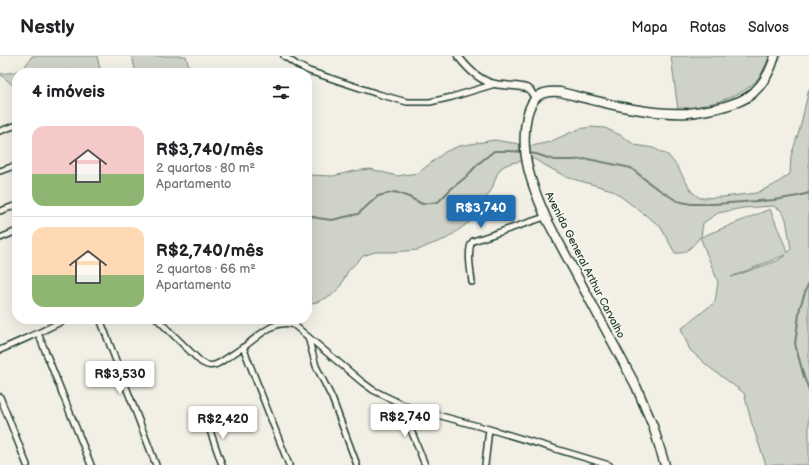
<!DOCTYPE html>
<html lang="pt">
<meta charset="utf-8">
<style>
:root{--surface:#fff;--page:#f6f6f6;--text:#202124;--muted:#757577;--line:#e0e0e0;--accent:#1f6fb2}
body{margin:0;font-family:"Balsamiq Sans",sans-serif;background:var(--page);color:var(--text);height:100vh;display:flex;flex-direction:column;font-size:15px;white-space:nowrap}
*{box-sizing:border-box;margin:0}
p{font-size:13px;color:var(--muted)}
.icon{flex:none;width:22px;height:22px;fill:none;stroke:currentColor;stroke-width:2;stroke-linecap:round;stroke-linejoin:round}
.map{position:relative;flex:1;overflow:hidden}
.side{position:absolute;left:12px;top:12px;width:300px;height:256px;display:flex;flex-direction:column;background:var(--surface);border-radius:16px;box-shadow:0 4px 16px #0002}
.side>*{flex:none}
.price{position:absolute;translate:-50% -34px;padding:0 9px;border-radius:4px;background:#fff;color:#222;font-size:13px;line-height:26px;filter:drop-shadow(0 1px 2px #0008)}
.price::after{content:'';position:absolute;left:50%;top:24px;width:12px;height:9px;margin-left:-6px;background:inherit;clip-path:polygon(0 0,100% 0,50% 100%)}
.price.on{background:var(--accent);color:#fff}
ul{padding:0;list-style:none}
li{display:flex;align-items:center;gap:12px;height:100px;padding:0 20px}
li+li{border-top:1px solid var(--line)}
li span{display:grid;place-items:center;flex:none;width:112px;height:80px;border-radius:12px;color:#555}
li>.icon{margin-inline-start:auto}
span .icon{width:48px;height:48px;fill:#fffc;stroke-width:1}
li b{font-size:17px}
h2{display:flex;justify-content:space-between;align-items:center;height:48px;padding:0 20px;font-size:17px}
header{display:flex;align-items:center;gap:24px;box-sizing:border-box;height:56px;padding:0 20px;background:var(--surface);border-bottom:1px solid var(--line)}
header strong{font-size:19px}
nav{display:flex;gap:22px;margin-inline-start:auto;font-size:14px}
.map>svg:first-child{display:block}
.green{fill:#cfd2c8;stroke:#77887e;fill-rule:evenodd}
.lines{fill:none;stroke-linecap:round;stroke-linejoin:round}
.stream{stroke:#6e7f75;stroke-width:2}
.minor-casing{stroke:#1f3d34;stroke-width:8}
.tertiary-casing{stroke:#1f3d34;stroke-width:9}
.primary-casing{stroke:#1f3d34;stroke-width:11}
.minor{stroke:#fbf7ec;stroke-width:5}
.tertiary{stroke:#fbf7ec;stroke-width:6}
.primary{stroke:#fbf7ec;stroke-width:8}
.labels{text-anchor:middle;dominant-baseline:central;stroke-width:3.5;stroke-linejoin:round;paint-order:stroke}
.street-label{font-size:11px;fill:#1f3d34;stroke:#fbf7ec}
</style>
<header>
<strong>Nestly</strong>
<nav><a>Mapa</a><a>Rotas</a><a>Salvos</a></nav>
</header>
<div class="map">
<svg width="809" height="409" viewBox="0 0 809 409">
<rect width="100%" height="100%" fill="#f2f0e5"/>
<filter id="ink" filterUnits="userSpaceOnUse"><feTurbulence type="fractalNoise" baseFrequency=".025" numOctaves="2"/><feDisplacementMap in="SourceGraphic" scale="8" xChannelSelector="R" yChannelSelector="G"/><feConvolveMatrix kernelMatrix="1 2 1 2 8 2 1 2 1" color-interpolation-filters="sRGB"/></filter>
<g filter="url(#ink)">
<path class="green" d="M32,0H97L101,17H17V33L0,18L15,16L24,12Z
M132,0H186L189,11L195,17H136Z
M671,0H769C766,9 762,18 756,25C739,43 702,51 678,54Z
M809,33V409H766L751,365L744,337L709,311L690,294L681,273L715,246L718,226L700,181C693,189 687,199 675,197L660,170L612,134L566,121L534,103L511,107L502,111L497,118L492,133L471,165L446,183L432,188L418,194L393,196H375L363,200L348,215L340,231L331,240L307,250V118L309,119L333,120L354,115L370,113L397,120L418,117L445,96L459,90L494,84L532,90L549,86L579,73L591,71L605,72L620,79L635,89L653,92L668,99L677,110L692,136L700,142L723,141L756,137L774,129L790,118L791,100L800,72ZM773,150L781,154L786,163L791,193L788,197L770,153L701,181L703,167L718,157L743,152ZM786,199L777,205L731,221L785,199Z"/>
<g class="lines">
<path class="stream" d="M65,14L66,17
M528,97L536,98L554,104H572L588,103L631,112L652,129L677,145L691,148H714L774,144L798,140L809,137
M307,158L317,162L332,164L358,158L378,140L395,136L409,141L422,148L438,146L452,132L466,121L478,108L494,95H509L524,96
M809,225L800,251L795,288L804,321L809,334"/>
<defs>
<path id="minor" d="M284,0L297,9L309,15L378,38L407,46H430L452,41L495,28
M0,75L17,69
M0,115L17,109
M0,155L17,149
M0,182L17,175
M472,226C471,216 466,192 473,185L545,161
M100,263L156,409
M157,263L201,306C208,310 212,311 219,307C227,302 236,296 245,290C259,280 275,262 294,269L362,326L373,334L385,340L408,351L489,373L609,409
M38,277L91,409
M308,281L316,310L332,342L357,409
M243,291L289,409
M0,294L38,277L67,263
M0,341L27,409
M408,351L409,367L411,374L425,409
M207,366L222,409
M485,409L489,373"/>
<path id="tertiary" d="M458,0C467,12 479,25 495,28C505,30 516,29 526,32L530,34L535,42"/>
<path id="primary" d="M665,409L653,370L636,330L547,164C532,130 519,98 527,60C532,41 540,34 560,36C601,46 645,59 688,57C698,56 708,54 718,52C730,49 745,45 754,36C765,26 771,14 775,0"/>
</defs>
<use href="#minor" class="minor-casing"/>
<use href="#tertiary" class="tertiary-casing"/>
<use href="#primary" class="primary-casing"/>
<use href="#minor" class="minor"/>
<use href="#tertiary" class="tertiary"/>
<use href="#primary" class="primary"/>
</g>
</g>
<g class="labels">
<g class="street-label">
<text transform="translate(585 209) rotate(63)">Avenida General Arthur Carvalho</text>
</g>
</g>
</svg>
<b class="price on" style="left:481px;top:173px">R$3,740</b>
<b class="price" style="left:120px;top:339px">R$3,530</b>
<b class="price" style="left:405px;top:382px">R$2,740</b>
<b class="price" style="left:223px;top:384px">R$2,420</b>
<section class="side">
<h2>4 imóveis<svg class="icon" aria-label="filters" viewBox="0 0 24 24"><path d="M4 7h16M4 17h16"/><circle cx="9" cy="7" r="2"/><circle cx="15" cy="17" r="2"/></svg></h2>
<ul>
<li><span style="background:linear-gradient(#f6c9c9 60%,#8fb573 0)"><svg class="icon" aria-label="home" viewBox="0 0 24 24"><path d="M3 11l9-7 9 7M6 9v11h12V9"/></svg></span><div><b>R$3,740/mês</b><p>2 quartos · 80 m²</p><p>Apartamento</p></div></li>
<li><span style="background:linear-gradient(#ffd9b3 60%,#8fb573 0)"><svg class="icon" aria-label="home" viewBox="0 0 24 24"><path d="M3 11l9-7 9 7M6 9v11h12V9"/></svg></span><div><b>R$2,740/mês</b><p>2 quartos · 66 m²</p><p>Apartamento</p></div></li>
</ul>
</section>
</div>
